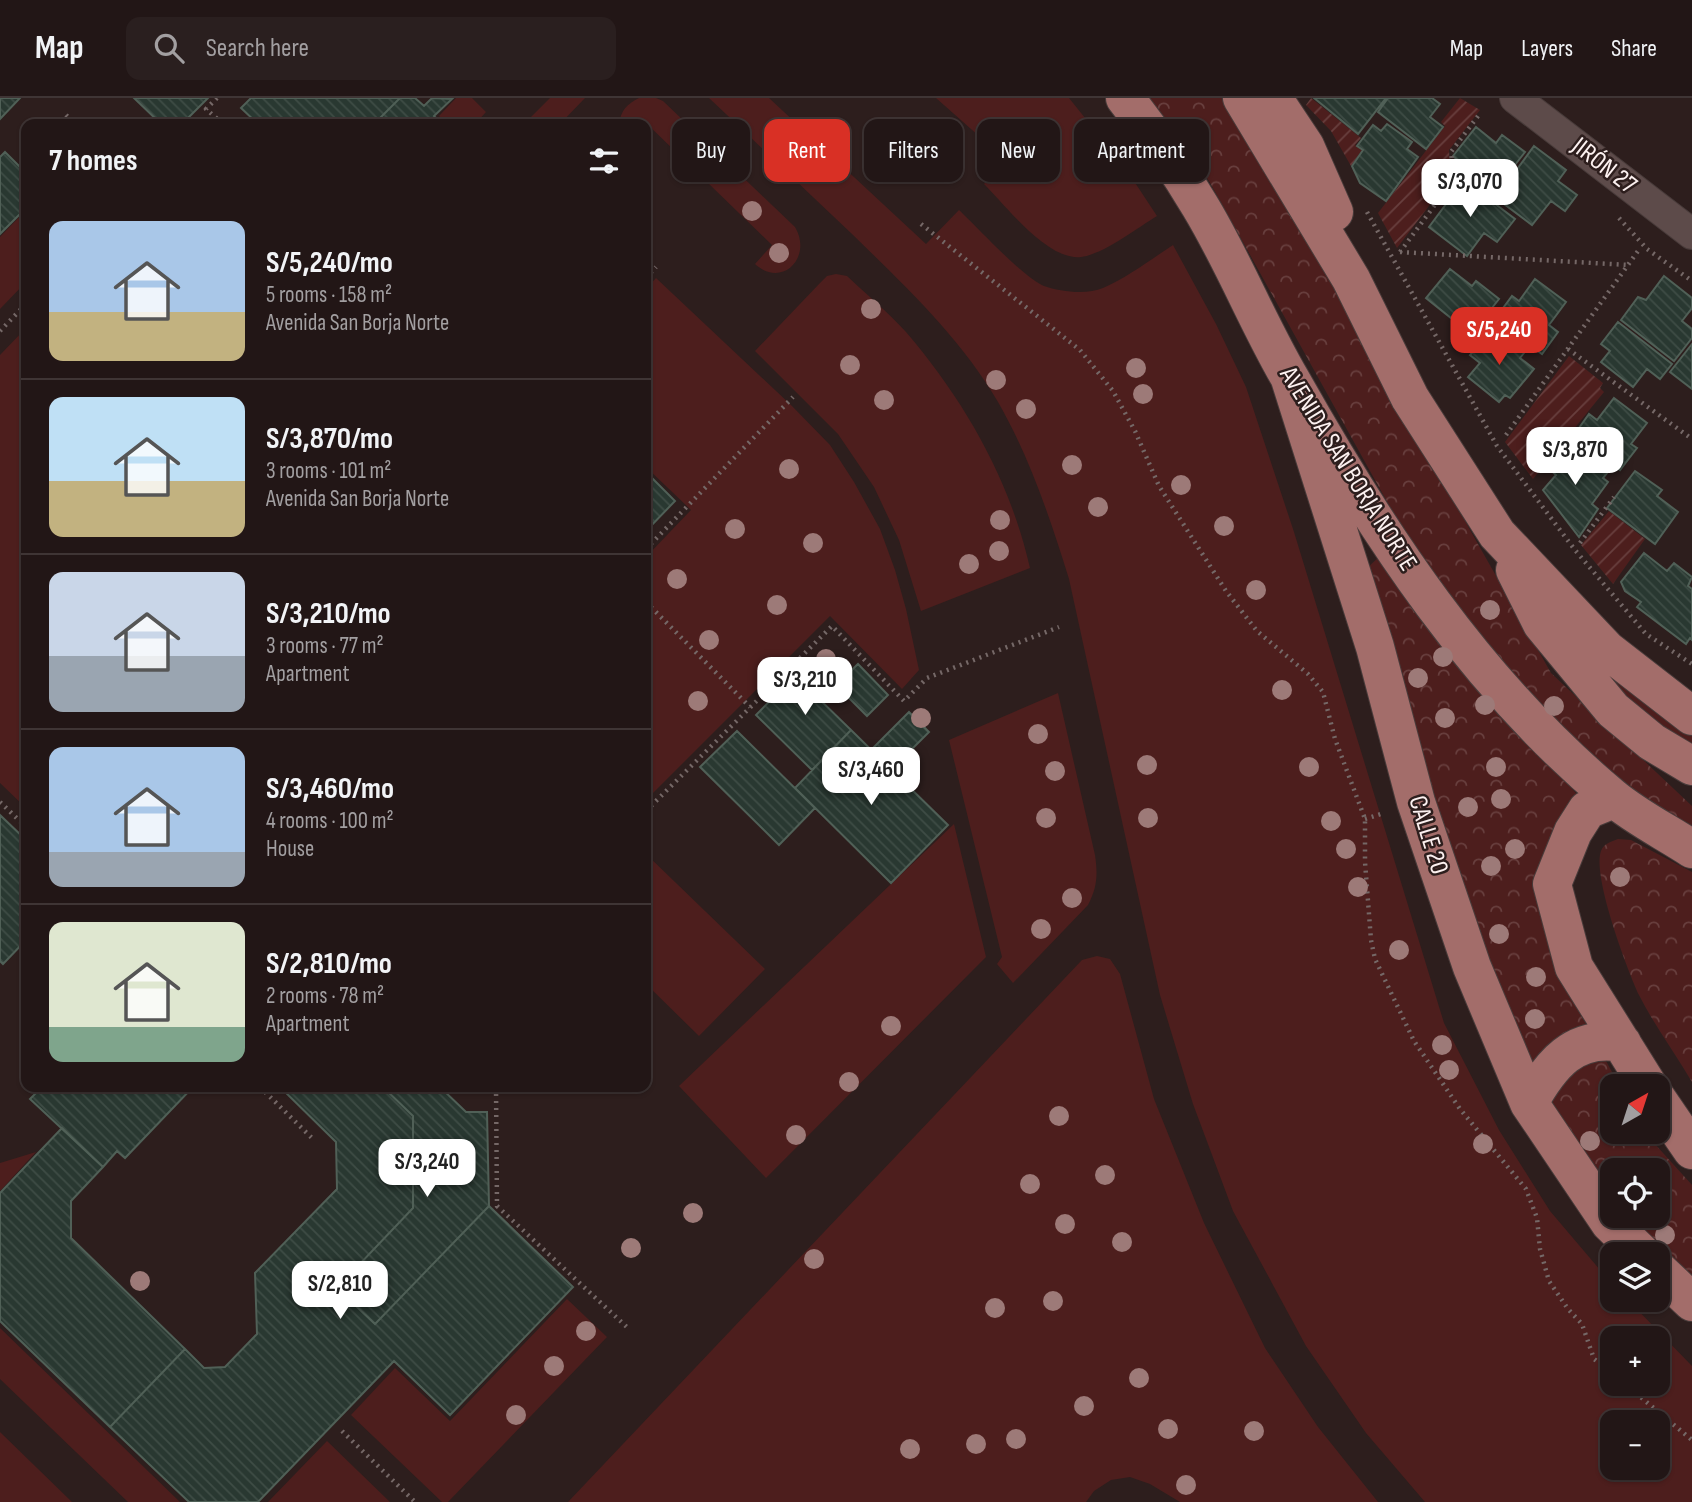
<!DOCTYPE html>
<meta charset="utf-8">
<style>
:root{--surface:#221616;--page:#2a1f1f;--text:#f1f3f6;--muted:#a29fa1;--line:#3f3535;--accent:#d93025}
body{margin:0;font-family:"Sofia Sans Condensed",sans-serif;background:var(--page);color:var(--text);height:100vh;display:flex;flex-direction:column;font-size:26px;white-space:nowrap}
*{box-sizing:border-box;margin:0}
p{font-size:23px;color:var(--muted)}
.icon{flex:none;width:38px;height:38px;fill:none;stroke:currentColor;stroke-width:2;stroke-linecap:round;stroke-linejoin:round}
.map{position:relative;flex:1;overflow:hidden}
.details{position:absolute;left:21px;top:21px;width:630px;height:973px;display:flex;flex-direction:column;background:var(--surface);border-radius:14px;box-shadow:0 2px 5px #0004,0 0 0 2px var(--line)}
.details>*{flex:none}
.guide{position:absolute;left:672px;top:21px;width:665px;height:63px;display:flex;gap:14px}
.needle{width:46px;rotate:39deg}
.fabs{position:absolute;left:1600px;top:976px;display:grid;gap:14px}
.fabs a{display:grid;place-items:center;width:70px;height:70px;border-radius:14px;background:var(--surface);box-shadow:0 2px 5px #0004,0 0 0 2px var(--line);font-size:35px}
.price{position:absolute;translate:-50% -60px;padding:0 16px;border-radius:14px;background:#fff;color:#222;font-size:23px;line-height:46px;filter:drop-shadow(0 2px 4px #0008)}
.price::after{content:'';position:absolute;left:50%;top:42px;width:21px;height:16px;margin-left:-10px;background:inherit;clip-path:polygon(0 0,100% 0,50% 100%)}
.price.active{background:var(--accent);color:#fff}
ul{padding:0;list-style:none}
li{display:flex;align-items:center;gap:21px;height:175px;padding:0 28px}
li+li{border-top:2px solid var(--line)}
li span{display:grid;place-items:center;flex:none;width:196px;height:140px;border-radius:14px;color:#555}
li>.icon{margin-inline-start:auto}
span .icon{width:84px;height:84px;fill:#fffc;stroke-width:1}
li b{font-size:30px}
h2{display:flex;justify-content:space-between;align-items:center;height:84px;padding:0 28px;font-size:30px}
.chip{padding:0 24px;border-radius:14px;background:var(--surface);box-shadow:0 2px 5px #0004,0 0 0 2px var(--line);font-size:24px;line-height:63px}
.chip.active{background:var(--accent);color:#fff}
header{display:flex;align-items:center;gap:42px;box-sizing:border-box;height:98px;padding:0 35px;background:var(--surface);border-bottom:2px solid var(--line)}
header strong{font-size:33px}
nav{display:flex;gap:38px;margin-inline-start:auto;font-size:24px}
.search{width:490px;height:63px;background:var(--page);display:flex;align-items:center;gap:18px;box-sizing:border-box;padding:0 24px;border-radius:14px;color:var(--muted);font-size:26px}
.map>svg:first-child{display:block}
.grass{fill:#4d1e1d;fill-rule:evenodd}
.forest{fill:url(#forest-crowns)}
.garden{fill:url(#garden-furrows)}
.building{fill:url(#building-back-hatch);stroke:#506057;stroke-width:2}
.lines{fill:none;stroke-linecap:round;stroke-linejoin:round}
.minor-casing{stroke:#483b3a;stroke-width:32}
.major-casing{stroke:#483b3a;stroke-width:40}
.path{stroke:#756867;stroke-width:4.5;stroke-dasharray:2 5;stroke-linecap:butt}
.minor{stroke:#5d4b4a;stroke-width:30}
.major{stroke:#a36d6a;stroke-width:38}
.tree{fill:#9d7a78}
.labels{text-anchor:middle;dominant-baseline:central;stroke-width:5;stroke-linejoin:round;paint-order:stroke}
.street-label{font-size:26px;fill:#fcf1f0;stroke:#2d1e1d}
</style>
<header>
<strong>Map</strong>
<div class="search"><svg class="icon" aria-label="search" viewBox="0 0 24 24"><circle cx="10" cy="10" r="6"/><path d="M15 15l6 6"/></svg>Search here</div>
<nav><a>Map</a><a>Layers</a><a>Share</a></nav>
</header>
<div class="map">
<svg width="1692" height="1404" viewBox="0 0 1692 1404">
<defs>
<pattern id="forest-crowns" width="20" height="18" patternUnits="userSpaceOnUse" patternTransform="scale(1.75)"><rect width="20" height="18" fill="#4d1e1d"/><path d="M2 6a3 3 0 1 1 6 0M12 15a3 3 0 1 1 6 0" fill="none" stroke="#683f3e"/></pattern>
<pattern id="garden-furrows" width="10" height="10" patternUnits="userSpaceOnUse" patternTransform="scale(1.75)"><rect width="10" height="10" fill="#4d1e1d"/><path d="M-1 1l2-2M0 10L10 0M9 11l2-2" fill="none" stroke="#683f3e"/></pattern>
<pattern id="building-back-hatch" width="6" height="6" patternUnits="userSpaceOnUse" patternTransform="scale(1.75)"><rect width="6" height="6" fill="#293831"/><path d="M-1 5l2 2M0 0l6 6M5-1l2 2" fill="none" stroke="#3e4c45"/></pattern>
</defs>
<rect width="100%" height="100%" fill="#2d1e1d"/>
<path class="grass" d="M456,0H472L486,14L475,26H447L439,18Z
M550,0H585L560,26H524Z
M639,0H656L663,3L795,129C813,159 782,191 755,166L772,147L645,24L643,26H619C621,12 627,6 639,0Z
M709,0H769L926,146L959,112C977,129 1025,181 1044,188C1061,194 1087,197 1103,190C1128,179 1150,162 1173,147L1216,226L1246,289L1294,434L1444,925L1499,1032L1550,1113L1612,1186V1202H1628L1692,1268V1404H1425L1366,1335L1306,1248L1233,1113L1193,1006L1160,897L1069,481C1050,420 1030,360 998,304C960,239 905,188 852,136C804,91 757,45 709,0ZM1612,1241H1657V1286H1612ZM1612,1325H1657V1370H1612Z
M936,0H1069L1126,71L1157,118C1137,130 1104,156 1081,159C1048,163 1006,108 984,86L1006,62Z
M26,112V184L0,211V139Z
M836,176L847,178C867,197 888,214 906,234C965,303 1010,382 1030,470L921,513L899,442L874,389L838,336L755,253L820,185L827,178Z
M656,180L792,308L830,347L854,384L880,431L895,472L906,511L919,572L902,591L830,518L646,702V459L691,412L646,369V191Z
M26,230V710L0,685V257Z
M1569,540L1692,637V654L1629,607Z
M1058,595L1095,757C1098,777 1097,790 1088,807L1013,885L997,866L1002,859L949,642Z
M954,726L986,859L766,1080L679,988Z
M646,756L765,871L699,938L646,886Z
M1097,858L1110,861L1120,876L1154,1001L1204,1125L1265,1250L1318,1329L1378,1404H1180L1150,1386L1130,1379L1111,1382L1094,1393L1086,1404H568L1082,862Z
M36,1054L1,1092H0V1065Z
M567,1201L607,1239L448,1404H442L351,1317L395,1270L450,1323Z
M0,1230L180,1404H128L0,1281Z
M0,1334L72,1404H0Z
M327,1343L390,1404H268Z"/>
<path class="forest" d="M1144,0H1222L1253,42L1362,222L1470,432L1551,575L1692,708V738L1630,695L1546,621L1465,523L1395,418L1209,83L1167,24Z
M1381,457L1470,574L1582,702L1553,864L1620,989H1612V1034H1644L1692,1087V1180L1627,1118H1657V1073H1612V1096L1546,1004L1445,761L1364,473Z
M1618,741L1631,742L1692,774V984C1675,955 1654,927 1639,897C1627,871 1592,778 1601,753C1604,745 1611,744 1618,741Z"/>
<path class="garden" d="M1311,0L1361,40L1355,47L1362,52L1351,68L1331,33L1306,7Z
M1460,0L1480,12L1449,52L1451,79L1397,150L1378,115L1445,28L1441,24Z
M1569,258L1603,285L1600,290L1604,294L1533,381L1505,344Z
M1609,413L1645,441L1613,486L1581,447Z"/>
<path class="building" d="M0,0H20L0,21Z
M134,0H208L188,20L195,26H161Z
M251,0H400L374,26H258L241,10Z
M400,0H415L424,8L432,0L452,1L434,18L442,26H374Z
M1314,0H1386L1358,36Z
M1388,0H1432L1440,6L1430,19L1443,29L1426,51L1378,14Z
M1387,26L1412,44L1407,51L1418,59L1386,103L1360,85L1352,68L1363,52L1357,48L1373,27L1381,33Z
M1476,29L1496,45L1502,37L1525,54L1490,99L1464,79L1470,72L1453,58Z
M1534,48L1566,72L1558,83L1577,97L1565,113L1551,103L1532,127L1496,100Z
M5,54L26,75V110L0,136V59Z
M1464,82L1515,121L1497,144L1484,135L1467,158L1429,129Z
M1450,171L1472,188L1476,183L1499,201L1488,215L1493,219L1490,222L1485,218L1471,236L1426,200Z
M1664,178L1692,200V210L1682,223L1692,231V240L1674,263L1621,222L1638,199L1646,202Z
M1535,181L1566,204L1549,227L1558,234L1542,256L1495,221L1512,198L1519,203Z
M1618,224L1672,266L1660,281L1647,271L1633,289L1601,264L1610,253L1601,246Z
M1489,235L1500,243L1504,238L1524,255L1520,260L1534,271L1510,300L1505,297L1499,304L1468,279L1480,265L1470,257Z
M1692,246V291L1670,274Z
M1614,300L1647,325L1631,346L1637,350L1620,372L1574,337L1589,316L1597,322Z
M1562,348L1580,362L1585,355L1608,374L1603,380L1608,384L1592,406L1598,411L1579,439L1543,392L1556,377L1546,368Z
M1635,373L1662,392L1657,398L1678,414L1655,446L1607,410Z
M646,374L675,403L646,433Z
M1644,455L1667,473L1674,465L1692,479L1688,488L1692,491V542L1690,540L1686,546L1637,509L1641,504L1625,493L1621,484Z
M811,561L830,579L814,596L851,632L812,672L756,617Z
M858,566L888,597L867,618L836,587Z
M909,614L929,634L891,672L871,652Z
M851,632L948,727L891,785L795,690Z
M737,633L815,710L779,747L700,669Z
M0,717L26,742V842L3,866L0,863Z
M59,989H193L125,1060L117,1053L103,1069L30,1001L39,992L57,991Z
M280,989H383L413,1018V1110L337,1190L375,1226L489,1108L573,1189L450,1317L394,1263L258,1404H189L110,1329L185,1251L204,1270L225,1269L257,1236L255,1175L337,1091L336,1044Z
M383,989H440L466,1014H487L489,1108L375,1226L337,1190L413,1110V1018Z
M62,1030L103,1069L71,1103V1140L185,1251L110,1329L0,1223V1095Z"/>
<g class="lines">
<defs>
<path id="minor" d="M1515,0L1692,136"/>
<path id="major" d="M1125,0C1152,34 1178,71 1200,108C1234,164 1258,226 1291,282C1377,435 1476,586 1612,699C1636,719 1666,734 1692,751
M1242,0L1351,181L1410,300L1497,436L1607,552L1692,618
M1273,0L1305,48L1334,114
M1290,281L1375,549L1416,704L1472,869L1529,1005L1610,1125L1643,1157
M1515,472L1542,526L1613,612L1652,644L1692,668
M1614,701L1587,712L1573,734L1552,786L1574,869L1649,989
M1657,1001L1692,1052
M1529,1005C1550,967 1574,936 1622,945
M1657,1171L1692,1204"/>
</defs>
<use href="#minor" class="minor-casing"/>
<use href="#major" class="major-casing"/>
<path class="path" d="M217,0L206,11L223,26
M66,17L75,26
M1367,114L1497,348L1575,452L1646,536L1692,566
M1619,120L1647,151L1692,183
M921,126L1080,252L1113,293L1135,333L1159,388L1226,493L1257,533L1308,576L1323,594L1335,641L1365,721V764L1371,842L1375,861L1414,943L1460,1011L1526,1091L1537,1120L1540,1151L1549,1183L1568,1211L1582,1226L1594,1261L1612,1275
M1400,154L1628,167
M1400,154L1454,81L1451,54L1478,18
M646,180L656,169
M0,233L26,206
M1568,251L1692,341
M1506,337L1638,153
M1580,445L1614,399
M646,451L793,299
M646,504L750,609
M0,704L26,729
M646,713L832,528L904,603L927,580L1059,529
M1365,721L1384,715
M260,989L314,1042
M496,989L497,1108L630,1232
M1625,1286L1692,1342
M342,1333L415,1404"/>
<use href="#minor" class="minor"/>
<use href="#major" class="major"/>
</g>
<g class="tree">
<circle cx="685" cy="53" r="10"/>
<circle cx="711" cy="73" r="10"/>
<circle cx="752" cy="113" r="10"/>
<circle cx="779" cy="155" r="10"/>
<circle cx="871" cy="211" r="10"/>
<circle cx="850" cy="267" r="10"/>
<circle cx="1136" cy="270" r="10"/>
<circle cx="996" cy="282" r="10"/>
<circle cx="1143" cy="296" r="10"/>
<circle cx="884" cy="302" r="10"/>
<circle cx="1026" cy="311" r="10"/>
<circle cx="1072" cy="367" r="10"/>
<circle cx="789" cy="371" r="10"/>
<circle cx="1181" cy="387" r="10"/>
<circle cx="1098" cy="409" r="10"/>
<circle cx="1000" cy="422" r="10"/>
<circle cx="1224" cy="428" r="10"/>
<circle cx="735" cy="431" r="10"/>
<circle cx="813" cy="445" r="10"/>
<circle cx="999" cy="453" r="10"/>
<circle cx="969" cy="466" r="10"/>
<circle cx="677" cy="481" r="10"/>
<circle cx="1256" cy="492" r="10"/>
<circle cx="777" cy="507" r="10"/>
<circle cx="1490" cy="512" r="10"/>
<circle cx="709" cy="542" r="10"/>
<circle cx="1443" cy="559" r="10"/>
<circle cx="826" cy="561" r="10"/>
<circle cx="1418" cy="580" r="10"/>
<circle cx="1282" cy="592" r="10"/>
<circle cx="698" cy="603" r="10"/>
<circle cx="1485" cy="607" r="10"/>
<circle cx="1554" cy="608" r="10"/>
<circle cx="921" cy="620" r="10"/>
<circle cx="1445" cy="620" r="10"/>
<circle cx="1038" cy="636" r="10"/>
<circle cx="1147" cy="667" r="10"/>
<circle cx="1309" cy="669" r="10"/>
<circle cx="1496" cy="669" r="10"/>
<circle cx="1055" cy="673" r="10"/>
<circle cx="1501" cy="701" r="10"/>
<circle cx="1468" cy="709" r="10"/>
<circle cx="1046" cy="720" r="10"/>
<circle cx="1148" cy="720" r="10"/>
<circle cx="1331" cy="723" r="10"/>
<circle cx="1346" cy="751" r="10"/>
<circle cx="1515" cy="751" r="10"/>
<circle cx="1491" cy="768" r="10"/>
<circle cx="1620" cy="779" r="10"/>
<circle cx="1358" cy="789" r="10"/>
<circle cx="1072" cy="800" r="10"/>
<circle cx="1041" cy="831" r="10"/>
<circle cx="1499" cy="836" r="10"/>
<circle cx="1399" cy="852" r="10"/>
<circle cx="1536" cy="879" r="10"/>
<circle cx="1535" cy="921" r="10"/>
<circle cx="891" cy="928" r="10"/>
<circle cx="1442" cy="947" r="10"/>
<circle cx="1449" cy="972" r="10"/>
<circle cx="849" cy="984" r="10"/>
<circle cx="1059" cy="1018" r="10"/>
<circle cx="796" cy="1037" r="10"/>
<circle cx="1590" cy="1043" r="10"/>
<circle cx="1483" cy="1046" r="10"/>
<circle cx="1105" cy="1077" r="10"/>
<circle cx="1030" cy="1086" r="10"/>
<circle cx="693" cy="1115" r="10"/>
<circle cx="1065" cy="1126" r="10"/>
<circle cx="1665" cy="1137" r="10"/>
<circle cx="1122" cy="1144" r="10"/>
<circle cx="631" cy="1150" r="10"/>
<circle cx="814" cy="1161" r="10"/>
<circle cx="140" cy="1183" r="10"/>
<circle cx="1053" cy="1203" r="10"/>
<circle cx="995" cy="1210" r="10"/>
<circle cx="586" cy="1233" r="10"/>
<circle cx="554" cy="1268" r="10"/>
<circle cx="1139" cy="1280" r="10"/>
<circle cx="1084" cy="1308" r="10"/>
<circle cx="516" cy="1317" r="10"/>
<circle cx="1168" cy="1331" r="10"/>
<circle cx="1254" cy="1333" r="10"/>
<circle cx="1016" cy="1341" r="10"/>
<circle cx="976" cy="1346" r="10"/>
<circle cx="910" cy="1351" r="10"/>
<circle cx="1186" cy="1387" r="10"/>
</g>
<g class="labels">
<g class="street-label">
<text transform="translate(1604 68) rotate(38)">JIRÓN 27</text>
<text transform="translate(1348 371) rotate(58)">AVENIDA SAN BORJA NORTE</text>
<text transform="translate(1428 737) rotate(73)">CALLE 20</text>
</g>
</g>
</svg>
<div class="fabs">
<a><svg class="needle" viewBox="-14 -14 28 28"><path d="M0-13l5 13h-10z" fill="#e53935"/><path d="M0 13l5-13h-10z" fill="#a29fa1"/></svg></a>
<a><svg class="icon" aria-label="locate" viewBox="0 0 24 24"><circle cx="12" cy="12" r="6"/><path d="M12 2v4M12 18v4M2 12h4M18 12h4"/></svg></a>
<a><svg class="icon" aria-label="layers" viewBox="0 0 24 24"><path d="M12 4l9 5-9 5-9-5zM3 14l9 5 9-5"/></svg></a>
<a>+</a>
<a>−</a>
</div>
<b class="price" style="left:1470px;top:121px">S/3,070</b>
<b class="price active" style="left:1499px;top:269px">S/5,240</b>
<b class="price" style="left:1575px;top:389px">S/3,870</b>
<b class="price" style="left:805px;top:619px">S/3,210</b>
<b class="price" style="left:871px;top:709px">S/3,460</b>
<b class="price" style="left:427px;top:1101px">S/3,240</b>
<b class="price" style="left:340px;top:1223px">S/2,810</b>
<div class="guide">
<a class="chip">Buy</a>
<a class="chip active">Rent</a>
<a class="chip">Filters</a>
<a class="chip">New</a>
<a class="chip">Apartment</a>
</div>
<section class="details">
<h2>7 homes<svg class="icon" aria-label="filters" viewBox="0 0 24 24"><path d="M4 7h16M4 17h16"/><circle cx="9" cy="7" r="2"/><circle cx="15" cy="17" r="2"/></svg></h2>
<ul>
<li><span style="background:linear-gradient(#a9c7e8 65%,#c2b280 0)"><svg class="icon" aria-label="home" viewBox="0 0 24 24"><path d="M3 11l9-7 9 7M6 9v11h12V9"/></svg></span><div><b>S/5,240/mo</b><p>5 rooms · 158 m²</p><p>Avenida San Borja Norte</p></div></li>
<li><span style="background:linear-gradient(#bfe0f5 60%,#c2b280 0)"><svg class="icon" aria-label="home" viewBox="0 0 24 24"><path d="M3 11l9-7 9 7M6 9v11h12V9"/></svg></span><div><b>S/3,870/mo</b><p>3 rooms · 101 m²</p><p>Avenida San Borja Norte</p></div></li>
<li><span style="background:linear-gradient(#c9d6e8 60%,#9aa5b1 0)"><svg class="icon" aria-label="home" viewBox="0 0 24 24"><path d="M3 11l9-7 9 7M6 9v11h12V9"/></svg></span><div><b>S/3,210/mo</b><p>3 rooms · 77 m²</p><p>Apartment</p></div></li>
<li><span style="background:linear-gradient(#a9c7e8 75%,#9aa5b1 0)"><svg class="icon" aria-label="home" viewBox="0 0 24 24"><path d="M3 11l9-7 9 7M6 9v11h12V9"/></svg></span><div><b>S/3,460/mo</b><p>4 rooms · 100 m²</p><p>House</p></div></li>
<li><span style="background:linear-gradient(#dfe7d0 75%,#7fa58c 0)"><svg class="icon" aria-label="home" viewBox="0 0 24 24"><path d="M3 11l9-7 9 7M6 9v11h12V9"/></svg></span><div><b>S/2,810/mo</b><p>2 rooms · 78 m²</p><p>Apartment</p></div></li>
</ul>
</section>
</div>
